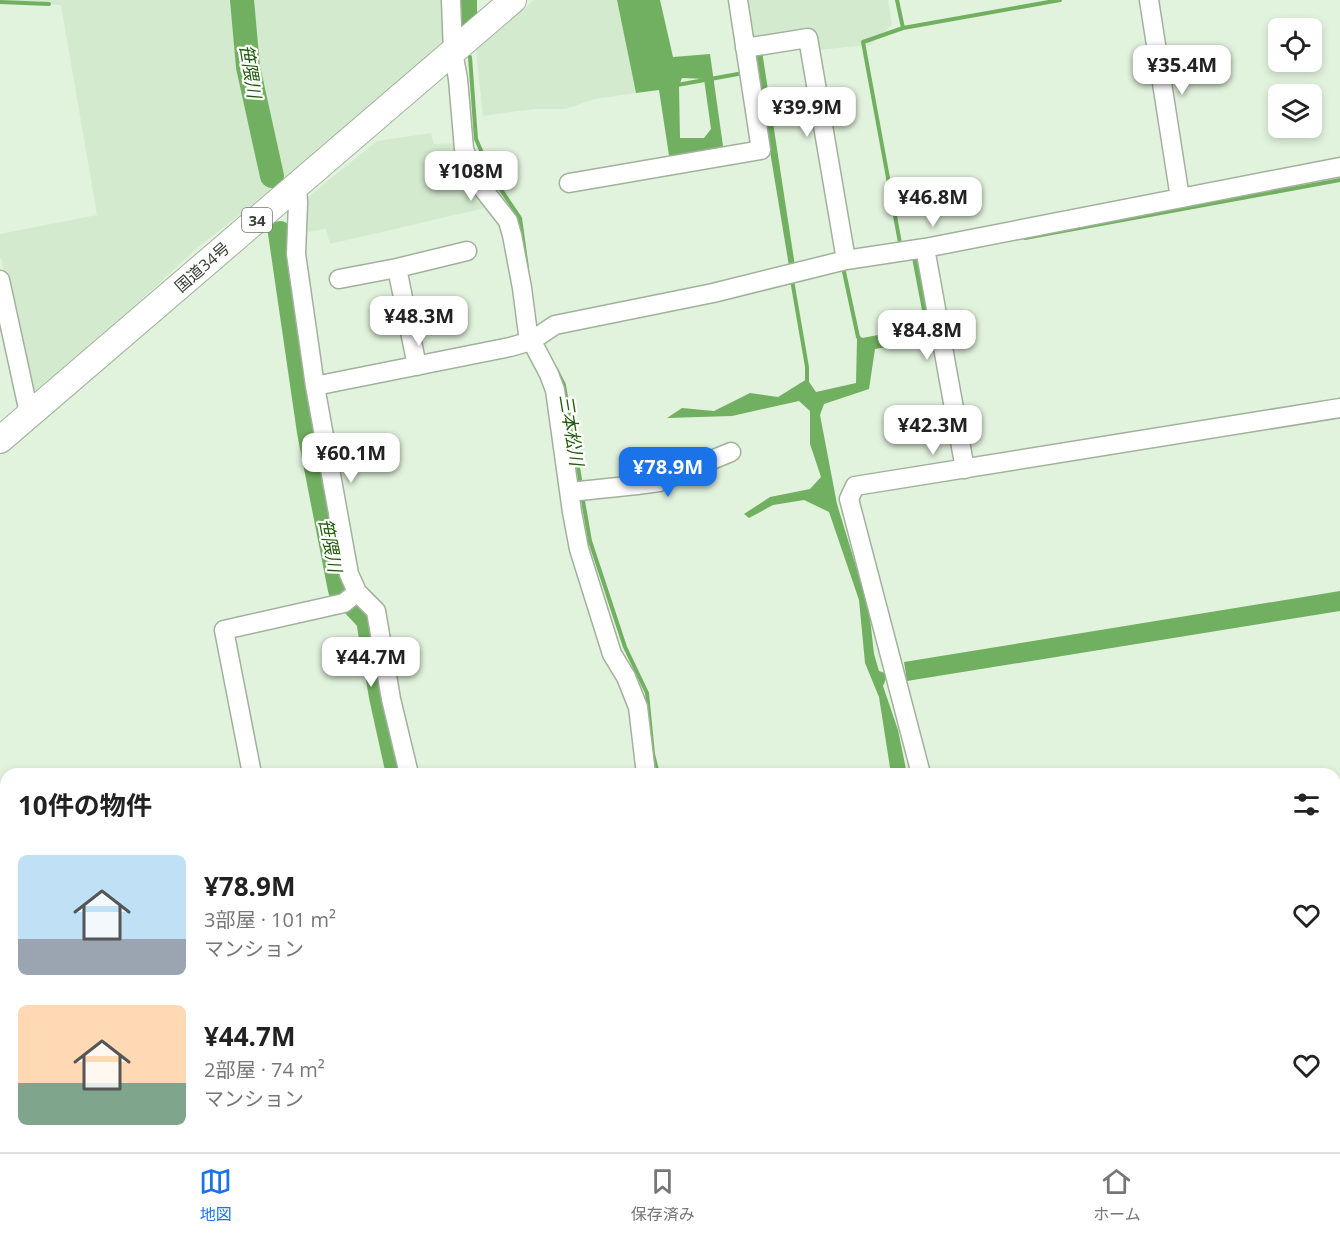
<!DOCTYPE html>
<html lang="ja">
<meta charset="utf-8">
<style>
:root{--surface:#fff;--page:#f6f6f6;--text:#222;--muted:#767676;--line:#e0e0e0;--accent:#1a73e8}
body{margin:0;font-family:"Open Sans","Noto Sans JP",sans-serif;background:var(--page);color:var(--text);height:100vh;display:flex;flex-direction:column;font-size:22px;white-space:nowrap}
*{box-sizing:border-box;margin:0}
p{font-size:20px;color:var(--muted)}
.icon{flex:none;width:33px;height:33px;fill:none;stroke:currentColor;stroke-width:2;stroke-linecap:round;stroke-linejoin:round}
.map{position:relative;flex:1;overflow:hidden}
.details{position:absolute;left:0px;top:768px;width:1341px;height:384px;display:flex;flex-direction:column;background:var(--surface);border-radius:18px 18px 0 0;box-shadow:0 3px 9px #0003}
.details>*{flex:none}
.buttons{position:absolute;left:1268px;top:18px;display:grid;gap:12px}
.buttons a{display:grid;place-items:center;width:54px;height:54px;border-radius:9px;background:var(--surface);box-shadow:0 3px 9px #0003;font-size:30px}
.price{position:absolute;translate:-50% -51px;padding:0 14px;border-radius:12px;background:#fff;color:#222;font-size:20px;line-height:39px;filter:drop-shadow(0 2px 3px #0008)}
.price::after{content:'';position:absolute;left:50%;top:36px;width:18px;height:14px;margin-left:-9px;background:inherit;clip-path:polygon(0 0,100% 0,50% 100%)}
.price.current{background:var(--accent);color:#fff}
ul{padding:0;list-style:none}
li{display:flex;align-items:center;gap:18px;height:150px;padding:0 18px}
li span{display:grid;place-items:center;flex:none;width:168px;height:120px;border-radius:9px;color:#555}
li>.icon{margin-inline-start:auto}
span .icon{width:72px;height:72px;fill:#fffc;stroke-width:1}
li b{font-size:26px}
h2{display:flex;justify-content:space-between;align-items:center;height:72px;padding:0 18px;font-size:26px}
.dock{display:flex;justify-content:space-around;align-items:center;height:84px;border-top:2px solid var(--line);background:var(--surface);font-size:16px;color:var(--muted)}
.dock a{display:grid;justify-items:center;gap:3px}
.dock .current{color:var(--accent)}
.map>svg:first-child{display:block}
.built{fill:#d3eace}
.water{fill:#71b060;fill-rule:evenodd}
.lines{fill:none;stroke-linecap:round;stroke-linejoin:round}
.stream{stroke:#71b060;stroke-width:4}
.river{stroke:#71b060;stroke-width:24}
.minor-casing{stroke:#a1b19c;stroke-width:21}
.highway-casing{stroke:#a1b19c;stroke-width:28}
.minor{stroke:#fff;stroke-width:18}
.highway{stroke:#fff;stroke-width:26}
.labels{text-anchor:middle;dominant-baseline:central;stroke-width:4.5;stroke-linejoin:round;paint-order:stroke}
.shield{fill:#fff;stroke:#747972;stroke-width:1.5}
.shield-label{font-size:15px;font-weight:bold;fill:#383f36}
.street-label{font-size:16px;fill:#383f36;stroke:#fff}
.water-label{font-size:18px;font-style:italic;fill:#205d09;stroke:#fff}
</style>
<div class="map">
<svg width="1340" height="1152" viewBox="0 0 1340 1152">
<rect width="100%" height="100%" fill="#e2f3dd"/>
<path class="built" d="M0,0H232L246,6L247,0H451L452,35L283,181L197,248L111,328L37,391L29,386L1,258H0V234L97,215L61,5L0,2Z
M534,0H617L636,93L595,99L565,109H534L483,116L476,50Z
M733,0H888L892,25L870,45L818,50L815,31L740,46Z
M431,133L434,144L457,143L485,208L330,244L326,229L301,233L303,201L377,141Z
M498,1146H569L571,1152H499Z
M653,1146H741L742,1152H625Z
M755,1146H834L809,1152H757Z"/>
<path class="water" d="M617,0H660L673,57L710,54L724,153L670,162L659,90L636,93ZM682,78L704,79L711,129L704,138H680L679,86Z
M762,51L795,266H789L754,55Z
M912,258H919L934,339L875,349L869,389L824,404L820,415L837,504L869,609L874,654L879,671L888,674L883,686L898,730L907,774H891L879,697L865,663L859,600L829,512L804,500L773,505L749,518L744,514L770,497L810,489L821,477L810,444V411L799,401L732,416L667,418L682,408L714,411L750,393L778,397L807,379L816,392L856,383L857,339L925,326Z
M1340,591V611L907,681L904,662Z"/>
<g class="lines">
<path class="stream" d="M897,0L903,28L863,42L900,243
M0,2L49,4
M903,28L1060,0
M470,57L476,139L493,178L520,218L527,268
M677,85L738,74
M1025,238L1340,180
M843,267L858,337L864,342
M792,280L807,367V383
M556,369L564,385L581,485
M582,495L590,541L625,647L647,693L653,754L658,774
M1335,979L1340,978
M1335,1143L1340,1142
M746,1146L747,1152
M1290,1152L1321,1146"/>
<path class="river" d="M242,0L248,67L272,176
M465,0V22
M280,233L309,432L340,590L368,620L381,697L398,774
M423,1146L424,1152"/>
<defs>
<path id="minor" d="M451,0L453,52L458,79L464,149L476,180L508,221L512,235L522,288L528,334L549,374L555,390L572,512L579,549L612,654L626,677L638,707L646,774
M1149,0L1180,198
M745,48L808,38L846,260
M569,183L761,150L738,0
M297,186L298,203L296,254L315,386L349,574L357,592L376,611L391,699L409,774
M925,248L965,469
M397,268L417,366
M339,279L397,268L467,251
M0,280L27,404L32,413
M315,386L510,347L531,341L555,325L713,293L846,260L925,248L1340,167
M570,492L637,485L659,482L731,452
M252,774L224,630L344,603L357,592
M921,774L849,499L855,486L1340,408
M323,1146L325,1152
M622,1146L624,1152
M733,1146L735,1152
M950,1146L951,1152
M987,1146L988,1152
M1032,1146L1033,1152
M1122,1146L1123,1152"/>
<path id="highway" d="M0,440L513,0
M1335,1066L1340,1065
M838,1152L864,1146"/>
</defs>
<use href="#minor" class="minor-casing"/>
<use href="#highway" class="highway-casing"/>
<use href="#minor" class="minor"/>
<use href="#highway" class="highway"/>
</g>
<g class="labels">
<rect class="shield" x="242" y="208" width="30" height="24" rx="4.5"/>
<g class="shield-label">
<text x="257" y="220">34</text>
</g>
<g class="street-label">
<text transform="translate(202 267) rotate(-41)">国道34号</text>
</g>
<g class="water-label">
<text transform="translate(251 71) rotate(81)">笹隈川</text>
<text transform="translate(572 430) rotate(81)">三本松川</text>
<text transform="translate(331 545) rotate(79)">笹隈川</text>
</g>
</g>
</svg>
<div class="buttons">
<a><svg class="icon" aria-label="locate" viewBox="0 0 24 24"><circle cx="12" cy="12" r="6"/><path d="M12 2v4M12 18v4M2 12h4M18 12h4"/></svg></a>
<a><svg class="icon" aria-label="layers" viewBox="0 0 24 24"><path d="M12 4l9 5-9 5-9-5zM3 14l9 5 9-5"/></svg></a>
</div>
<b class="price" style="left:1182px;top:96px">¥35.4M</b>
<b class="price" style="left:807px;top:138px">¥39.9M</b>
<b class="price" style="left:471px;top:202px">¥108M</b>
<b class="price" style="left:933px;top:228px">¥46.8M</b>
<b class="price" style="left:419px;top:347px">¥48.3M</b>
<b class="price" style="left:927px;top:361px">¥84.8M</b>
<b class="price" style="left:933px;top:456px">¥42.3M</b>
<b class="price" style="left:351px;top:484px">¥60.1M</b>
<b class="price current" style="left:668px;top:498px">¥78.9M</b>
<b class="price" style="left:371px;top:688px">¥44.7M</b>
<section class="details">
<h2>10件の物件<svg class="icon" aria-label="filters" viewBox="0 0 24 24"><path d="M4 7h16M4 17h16"/><circle cx="9" cy="7" r="2"/><circle cx="15" cy="17" r="2"/></svg></h2>
<ul>
<li><span style="background:linear-gradient(#bfe0f5 70%,#9aa5b1 0)"><svg class="icon" aria-label="home" viewBox="0 0 24 24"><path d="M3 11l9-7 9 7M6 9v11h12V9"/></svg></span><div><b>¥78.9M</b><p>3部屋 · 101 m²</p><p>マンション</p></div><svg class="icon" aria-label="heart" viewBox="0 0 24 24"><path d="M12 20l-8-8c-3-5 5-10 8-4 3-6 11-1 8 4z"/></svg></li>
<li><span style="background:linear-gradient(#ffd9b3 65%,#7fa58c 0)"><svg class="icon" aria-label="home" viewBox="0 0 24 24"><path d="M3 11l9-7 9 7M6 9v11h12V9"/></svg></span><div><b>¥44.7M</b><p>2部屋 · 74 m²</p><p>マンション</p></div><svg class="icon" aria-label="heart" viewBox="0 0 24 24"><path d="M12 20l-8-8c-3-5 5-10 8-4 3-6 11-1 8 4z"/></svg></li>
</ul>
</section>
</div>
<nav class="dock">
<a class="current"><svg class="icon" aria-label="map" viewBox="0 0 24 24"><path d="M3 6l6-2 6 2 6-2v14l-6 2-6-2-6 2zM9 4v14M15 6v14"/></svg>地図</a>
<a><svg class="icon" aria-label="saved" viewBox="0 0 24 24"><path d="M7 4h10v16l-5-4-5 4z"/></svg>保存済み</a>
<a><svg class="icon" aria-label="home" viewBox="0 0 24 24"><path d="M3 11l9-7 9 7M6 9v11h12V9"/></svg>ホーム</a>
</nav>
